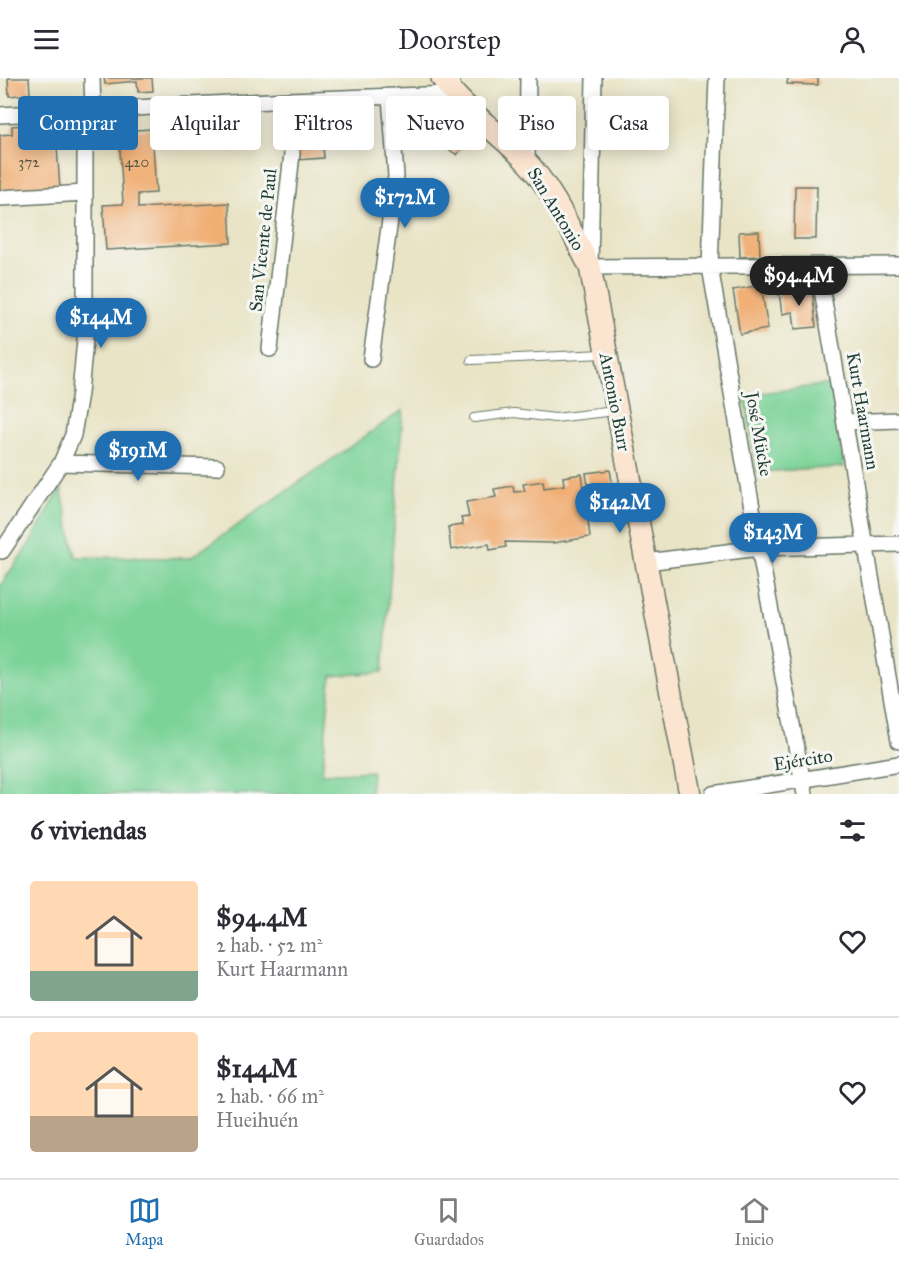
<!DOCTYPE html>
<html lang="es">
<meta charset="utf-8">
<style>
:root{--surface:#fff;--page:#f7f7f7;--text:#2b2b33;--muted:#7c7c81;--line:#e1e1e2;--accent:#1f6fb2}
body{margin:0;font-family:"IM FELL Great Primer",serif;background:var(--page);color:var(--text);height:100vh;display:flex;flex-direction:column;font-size:22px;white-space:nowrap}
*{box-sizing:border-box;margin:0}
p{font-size:20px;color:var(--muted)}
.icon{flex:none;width:33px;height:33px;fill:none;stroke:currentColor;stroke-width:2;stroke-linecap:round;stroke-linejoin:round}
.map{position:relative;height:716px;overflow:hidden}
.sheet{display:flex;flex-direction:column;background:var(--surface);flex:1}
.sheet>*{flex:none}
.top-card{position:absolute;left:18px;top:18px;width:864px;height:54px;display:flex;gap:12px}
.price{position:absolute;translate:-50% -51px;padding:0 14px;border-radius:21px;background:var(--accent);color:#fff;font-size:20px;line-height:39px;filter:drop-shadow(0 2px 3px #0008)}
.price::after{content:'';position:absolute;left:50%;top:36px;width:18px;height:14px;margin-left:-9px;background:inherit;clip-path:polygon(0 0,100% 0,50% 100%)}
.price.current{background:#222;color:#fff}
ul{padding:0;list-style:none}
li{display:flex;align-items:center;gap:18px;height:150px;padding:0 30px}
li+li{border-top:2px solid var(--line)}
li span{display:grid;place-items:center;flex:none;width:168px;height:120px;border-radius:6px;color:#555}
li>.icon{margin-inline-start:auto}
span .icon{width:72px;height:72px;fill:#fffc;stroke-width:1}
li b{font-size:26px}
h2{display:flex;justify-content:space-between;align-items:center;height:72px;padding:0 30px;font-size:26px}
.chip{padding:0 21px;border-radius:6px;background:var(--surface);box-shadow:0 3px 15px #0003;font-size:21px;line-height:54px}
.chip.current{background:var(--accent);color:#fff}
header{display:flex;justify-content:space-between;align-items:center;height:78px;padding:0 30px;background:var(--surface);font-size:27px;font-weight:600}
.tabs{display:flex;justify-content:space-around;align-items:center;height:84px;border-top:2px solid var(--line);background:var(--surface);font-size:16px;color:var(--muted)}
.tabs a{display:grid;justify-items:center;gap:3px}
.tabs .current{color:var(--accent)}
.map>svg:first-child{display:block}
.green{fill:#7cd398;stroke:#4e8866;stroke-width:1.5}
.building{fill:#f1ae73}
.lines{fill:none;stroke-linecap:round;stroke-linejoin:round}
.lane-casing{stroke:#667767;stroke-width:10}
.street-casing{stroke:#667767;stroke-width:18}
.secondary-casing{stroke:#667767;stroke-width:24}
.lane{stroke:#fff;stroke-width:8}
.street{stroke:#fff;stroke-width:15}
.secondary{stroke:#fce5d0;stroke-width:21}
.labels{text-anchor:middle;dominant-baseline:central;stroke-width:6;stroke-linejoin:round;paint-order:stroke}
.number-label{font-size:15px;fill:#545944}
.street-label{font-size:18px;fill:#1f3d34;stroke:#f6f6f2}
</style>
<header><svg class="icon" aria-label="menu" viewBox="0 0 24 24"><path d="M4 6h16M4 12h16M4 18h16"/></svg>Doorstep<svg class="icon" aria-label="person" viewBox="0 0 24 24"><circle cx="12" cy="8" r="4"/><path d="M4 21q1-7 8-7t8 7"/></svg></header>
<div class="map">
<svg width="899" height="716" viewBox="0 0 899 716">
<rect width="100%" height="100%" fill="#f6f6f2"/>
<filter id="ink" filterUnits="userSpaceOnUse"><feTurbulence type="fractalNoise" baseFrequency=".0167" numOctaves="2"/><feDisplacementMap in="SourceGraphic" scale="12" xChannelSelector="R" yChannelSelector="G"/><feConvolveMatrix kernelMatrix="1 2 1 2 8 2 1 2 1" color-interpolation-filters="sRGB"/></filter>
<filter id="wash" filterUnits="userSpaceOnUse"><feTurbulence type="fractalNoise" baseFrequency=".008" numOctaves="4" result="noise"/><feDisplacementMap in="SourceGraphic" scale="24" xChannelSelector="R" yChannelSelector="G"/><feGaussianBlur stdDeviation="1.35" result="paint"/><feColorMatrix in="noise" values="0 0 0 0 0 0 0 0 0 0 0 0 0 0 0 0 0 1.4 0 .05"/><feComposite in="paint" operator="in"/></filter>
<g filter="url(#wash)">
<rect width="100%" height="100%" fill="#e9e4c6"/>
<path class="green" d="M831,306L844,389L757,394L745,317Z
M403,332L383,594L331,598L322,696L372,693L370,716H0V508L30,465L61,410L76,479L190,480Z"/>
<g id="blocks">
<path class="building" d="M8,0H29L30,16L9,18Z
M104,0H152L153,13L138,14L137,3L105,6Z
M788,0H818V7L787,6Z
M423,32V39H428L429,61L401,63L400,33Z
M320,34L324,80L296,82L293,36Z
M450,38L473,54L457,77L434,61Z
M25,47V56L56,54L60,111L0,115V57L12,56V48Z
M152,51L156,115L138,116V130L229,125L231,165L106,172L103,127L123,126L119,53Z
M795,108H817L816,161H794Z
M759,153L760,178L740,179L739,154Z
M761,207L768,251L740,256L733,212Z
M812,210L816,249L795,251L793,234L782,236L779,214Z
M610,392L614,415L590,419L586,395Z
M582,396L590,459L553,465L505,464L506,469L490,472L489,466L451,472L448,449L463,447L461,440L469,439L466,424L496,419L494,411L513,408L514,414L525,413L523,406L543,403L544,410L564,407L563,399Z"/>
</g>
</g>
<g filter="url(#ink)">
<use href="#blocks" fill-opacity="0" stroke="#667767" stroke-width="1.5"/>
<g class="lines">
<defs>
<path id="lane" d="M471,282L604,276
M474,340L514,335L555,340L615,333"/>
<path id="street" d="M594,0L590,189L899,187
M717,0L710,189L759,470L805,716
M0,37L288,22L452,16V6
M527,84L528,0
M0,120L85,115
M818,188L899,663
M270,271L292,76L288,22
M371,281L396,98L390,19
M845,344L899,342
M61,385L217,389
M2,473L61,385L73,357L80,315L85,262V54L93,33L92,0
M646,484L759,470L899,466
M713,716L899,686"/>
<path id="secondary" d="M442,0C459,27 500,56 524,81C553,111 571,153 590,189L690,716"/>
</defs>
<use href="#lane" class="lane-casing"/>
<use href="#street" class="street-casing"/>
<use href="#secondary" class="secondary-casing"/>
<use href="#lane" class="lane"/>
<use href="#street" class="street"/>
<use href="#secondary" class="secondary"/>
</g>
</g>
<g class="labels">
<g class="number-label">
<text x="29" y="84">372</text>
<text x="137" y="84">420</text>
</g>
<g class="street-label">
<text transform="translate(556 131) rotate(59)">San Antonio</text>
<text transform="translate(263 162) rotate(-84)">San Vicente de Paul</text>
<text transform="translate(615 324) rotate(79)">Antonio Burr</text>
<text transform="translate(863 333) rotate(80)">Kurt Haarmann</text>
<text transform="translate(759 356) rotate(80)">José Mücke</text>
<text transform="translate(803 682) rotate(-9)">Ejército</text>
</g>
</g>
</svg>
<b class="price" style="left:405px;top:151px">$172M</b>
<b class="price current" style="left:799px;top:229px">$94.4M</b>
<b class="price" style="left:101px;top:271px">$144M</b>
<b class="price" style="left:138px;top:404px">$191M</b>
<b class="price" style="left:620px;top:456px">$142M</b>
<b class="price" style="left:773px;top:486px">$143M</b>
<div class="top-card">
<a class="chip current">Comprar</a>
<a class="chip">Alquilar</a>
<a class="chip">Filtros</a>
<a class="chip">Nuevo</a>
<a class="chip">Piso</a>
<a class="chip">Casa</a>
</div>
</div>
<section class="sheet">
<h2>6 viviendas<svg class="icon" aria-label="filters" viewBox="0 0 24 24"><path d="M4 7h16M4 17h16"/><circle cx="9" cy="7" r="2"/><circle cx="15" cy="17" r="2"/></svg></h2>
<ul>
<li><span style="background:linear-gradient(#ffd9b3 75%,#7fa58c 0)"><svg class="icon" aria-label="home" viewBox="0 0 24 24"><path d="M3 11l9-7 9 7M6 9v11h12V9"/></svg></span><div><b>$94.4M</b><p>2 hab. · 52 m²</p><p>Kurt Haarmann</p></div><svg class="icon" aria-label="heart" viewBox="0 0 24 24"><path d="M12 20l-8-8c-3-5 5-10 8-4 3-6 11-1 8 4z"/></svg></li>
<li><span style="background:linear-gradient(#ffd9b3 70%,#b9a48a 0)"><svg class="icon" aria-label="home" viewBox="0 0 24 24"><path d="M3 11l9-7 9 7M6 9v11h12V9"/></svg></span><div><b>$144M</b><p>2 hab. · 66 m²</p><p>Hueihuén</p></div><svg class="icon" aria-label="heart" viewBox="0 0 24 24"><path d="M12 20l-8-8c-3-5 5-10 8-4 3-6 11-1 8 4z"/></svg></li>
</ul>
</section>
<nav class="tabs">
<a class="current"><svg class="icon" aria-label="map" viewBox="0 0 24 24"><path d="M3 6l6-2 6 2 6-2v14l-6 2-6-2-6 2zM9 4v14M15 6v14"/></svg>Mapa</a>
<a><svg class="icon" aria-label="saved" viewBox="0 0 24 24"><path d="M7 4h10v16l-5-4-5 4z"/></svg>Guardados</a>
<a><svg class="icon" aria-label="home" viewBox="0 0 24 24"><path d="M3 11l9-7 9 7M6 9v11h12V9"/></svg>Inicio</a>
</nav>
